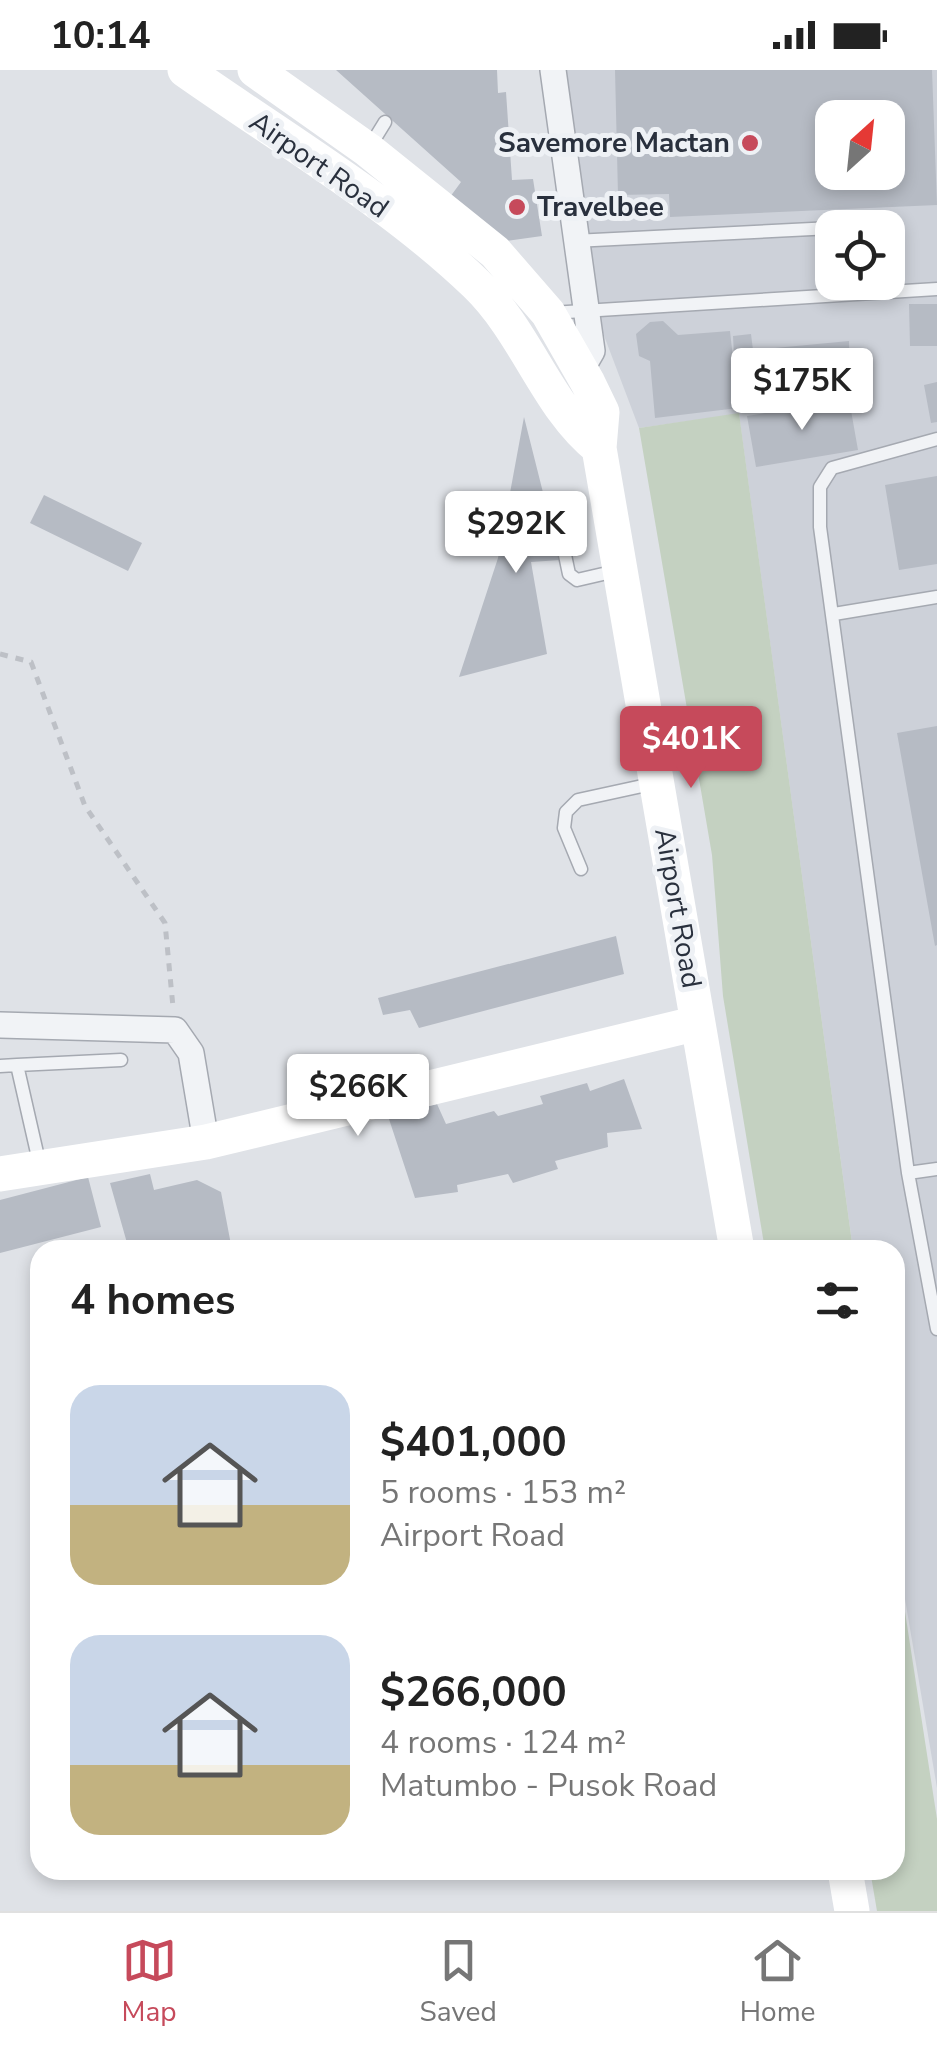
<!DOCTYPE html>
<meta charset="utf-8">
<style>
:root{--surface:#fff;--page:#f2f2f2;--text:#222;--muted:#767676;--line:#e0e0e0;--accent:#c64a5b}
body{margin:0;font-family:"Nunito Sans",sans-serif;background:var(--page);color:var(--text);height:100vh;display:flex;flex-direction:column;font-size:38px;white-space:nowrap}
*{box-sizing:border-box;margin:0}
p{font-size:32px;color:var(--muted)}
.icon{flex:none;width:55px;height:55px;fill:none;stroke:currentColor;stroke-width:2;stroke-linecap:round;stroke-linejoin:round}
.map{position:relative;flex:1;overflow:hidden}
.details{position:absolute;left:30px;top:1170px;width:875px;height:640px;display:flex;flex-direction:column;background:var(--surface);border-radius:30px;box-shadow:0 5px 15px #0003}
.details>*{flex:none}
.needle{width:65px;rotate:27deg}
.controls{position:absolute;left:815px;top:30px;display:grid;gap:20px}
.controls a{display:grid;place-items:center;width:90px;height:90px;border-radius:20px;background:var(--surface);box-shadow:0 5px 15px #0003;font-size:50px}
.price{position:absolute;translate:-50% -85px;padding:0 22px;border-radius:10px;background:#fff;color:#222;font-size:32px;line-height:65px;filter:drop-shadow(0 2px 5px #0008)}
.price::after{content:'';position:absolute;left:50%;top:60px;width:30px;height:22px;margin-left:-15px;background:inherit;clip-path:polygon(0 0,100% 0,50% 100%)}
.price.on{background:var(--accent);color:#fff}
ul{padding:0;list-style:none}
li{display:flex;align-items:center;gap:30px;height:250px;padding:0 40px}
li span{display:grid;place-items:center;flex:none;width:280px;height:200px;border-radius:30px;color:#555}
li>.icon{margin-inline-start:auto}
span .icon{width:120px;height:120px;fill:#fffc;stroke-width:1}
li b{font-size:42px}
h2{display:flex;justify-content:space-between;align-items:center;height:120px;padding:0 40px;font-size:42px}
.status{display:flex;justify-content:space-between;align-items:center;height:70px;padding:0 50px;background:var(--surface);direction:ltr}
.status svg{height:28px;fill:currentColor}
.menu{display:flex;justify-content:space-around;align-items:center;height:140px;border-top:2px solid var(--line);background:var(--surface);font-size:28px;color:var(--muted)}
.menu a{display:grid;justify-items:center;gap:5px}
.menu .on{color:var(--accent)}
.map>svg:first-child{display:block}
.built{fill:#cdd1d9;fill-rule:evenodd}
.green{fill:#c4d1c1}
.building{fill:#b6bbc4;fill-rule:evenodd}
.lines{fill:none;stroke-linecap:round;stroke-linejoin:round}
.lane-casing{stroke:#a5a9b1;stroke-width:15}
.street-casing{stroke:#a5a9b1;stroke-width:28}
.path{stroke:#bdc0c6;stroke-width:5;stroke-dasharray:8 8;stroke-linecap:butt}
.lane{stroke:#f1f3f6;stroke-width:12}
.street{stroke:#f1f3f6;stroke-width:25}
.secondary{stroke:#fff;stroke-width:35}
.poi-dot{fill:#c64a5b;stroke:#eef1f5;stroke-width:4}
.labels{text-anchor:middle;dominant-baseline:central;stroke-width:10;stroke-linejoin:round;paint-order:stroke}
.poi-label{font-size:28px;font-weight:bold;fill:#29303d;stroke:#eef1f5;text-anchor:end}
.street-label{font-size:28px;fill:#29303d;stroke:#eef1f5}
</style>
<div class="status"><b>10:14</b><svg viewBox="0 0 49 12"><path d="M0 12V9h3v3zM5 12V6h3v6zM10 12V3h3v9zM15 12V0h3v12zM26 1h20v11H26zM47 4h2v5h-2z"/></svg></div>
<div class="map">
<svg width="937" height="1841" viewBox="0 0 937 1841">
<rect width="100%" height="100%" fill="#dfe2e7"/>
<path class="built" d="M563,0H937V1718L895,1470V1180H853L739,344L639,358L600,255ZM832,48H888V102H832ZM832,158H888V212H832Z"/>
<path class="green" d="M739,343L853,1180H765L723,926L712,785L639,358Z
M895,1477L937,1749V1841H877L870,1800H895Z"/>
<path class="building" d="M336,0H497L498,23L506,22L512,110L533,109L542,166L498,172L450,127L461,112Z
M615,0H932L937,135L670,147L669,124L618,125ZM832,48H888V102H832Z
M909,234H937V276H910Z
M663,251L678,265L730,261L735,306L733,266L751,264L753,280L849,271L850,310L772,315V308L735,310L738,338L655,348L650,291L639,286L636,264L650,252Z
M937,312V352L931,353L924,315Z
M849,329L858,380L756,397L747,346Z
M524,347L560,490L531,492L547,584L459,607L498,488Z
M937,406V494L899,500L885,415Z
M44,425L142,473L128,501L30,453Z
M937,656V875L935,876L897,663Z
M616,866L624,904L419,958L410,940L383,945L378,928Z
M624,1009L642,1059L607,1063L608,1077L555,1091L558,1099L513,1113L508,1104L457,1115L458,1122L415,1128L388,1046L437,1034L446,1054L494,1041L498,1046L543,1034L540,1026L587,1013L590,1021Z
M150,1104L154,1120L197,1110L221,1122L232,1180H129L110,1113Z
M88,1107L101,1157L0,1183V1130Z"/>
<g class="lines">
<defs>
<path id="lane" d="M369,78L385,52
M846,158H869
M574,171L832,158
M551,243L937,219
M937,369L832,398L820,417V457L908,1103L937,1259
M557,447L569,504L577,510L616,501
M834,544L937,527
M581,799L564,758L566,742L578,730L656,713
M17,995L121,990
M0,996L17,995L40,1096
M908,1103L937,1099"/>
<path id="street" d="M553,0L592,281L581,300
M0,955L175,960L191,983L206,1072"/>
</defs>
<use href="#lane" class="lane-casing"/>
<use href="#street" class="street-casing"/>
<path class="path" d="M0,584L31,592L85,736L165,853L173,937"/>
<use href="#lane" class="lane"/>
<use href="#street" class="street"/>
<path class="secondary" d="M185,0C280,67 392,133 476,214C527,263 547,337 599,378
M255,0L368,80L495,182L548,243L588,313L602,342L599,378L737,1180
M0,1104L206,1072L698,953
M845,1800L852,1841"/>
</g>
<g class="poi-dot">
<circle cx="750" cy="73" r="10"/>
<circle cx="517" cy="137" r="10"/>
</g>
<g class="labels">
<g class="poi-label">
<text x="730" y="73">Savemore Mactan</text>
<text x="537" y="137" text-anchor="start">Travelbee</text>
</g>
<g class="street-label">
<text transform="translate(319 95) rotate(35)">Airport Road</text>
<text transform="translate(678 838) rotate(80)">Airport Road</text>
</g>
</g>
</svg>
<div class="controls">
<a><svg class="needle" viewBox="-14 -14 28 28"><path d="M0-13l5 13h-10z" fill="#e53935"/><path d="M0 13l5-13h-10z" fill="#767676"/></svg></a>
<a><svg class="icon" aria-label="locate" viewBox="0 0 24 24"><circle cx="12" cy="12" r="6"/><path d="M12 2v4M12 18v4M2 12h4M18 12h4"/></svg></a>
</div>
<b class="price" style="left:802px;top:363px">$175K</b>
<b class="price" style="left:516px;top:506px">$292K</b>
<b class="price on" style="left:691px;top:721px">$401K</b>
<b class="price" style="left:358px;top:1069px">$266K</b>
<section class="details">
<h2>4 homes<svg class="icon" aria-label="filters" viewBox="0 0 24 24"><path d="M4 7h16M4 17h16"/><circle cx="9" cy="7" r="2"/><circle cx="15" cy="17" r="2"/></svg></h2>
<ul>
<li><span style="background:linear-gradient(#c9d6e8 60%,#c2b280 0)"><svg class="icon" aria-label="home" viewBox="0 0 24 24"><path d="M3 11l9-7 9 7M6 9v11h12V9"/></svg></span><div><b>$401,000</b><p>5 rooms · 153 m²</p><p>Airport Road</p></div></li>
<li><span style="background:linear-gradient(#c9d6e8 65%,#c2b280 0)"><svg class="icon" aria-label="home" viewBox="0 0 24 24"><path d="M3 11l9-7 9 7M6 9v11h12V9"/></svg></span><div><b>$266,000</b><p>4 rooms · 124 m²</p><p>Matumbo - Pusok Road</p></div></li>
</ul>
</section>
</div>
<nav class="menu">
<a class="on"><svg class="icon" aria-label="map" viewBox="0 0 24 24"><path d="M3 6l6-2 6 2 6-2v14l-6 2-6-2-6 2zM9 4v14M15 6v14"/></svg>Map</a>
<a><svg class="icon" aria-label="saved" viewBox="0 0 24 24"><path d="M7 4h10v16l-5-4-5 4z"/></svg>Saved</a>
<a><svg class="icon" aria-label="home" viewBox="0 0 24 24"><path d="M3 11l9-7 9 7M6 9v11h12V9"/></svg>Home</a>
</nav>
